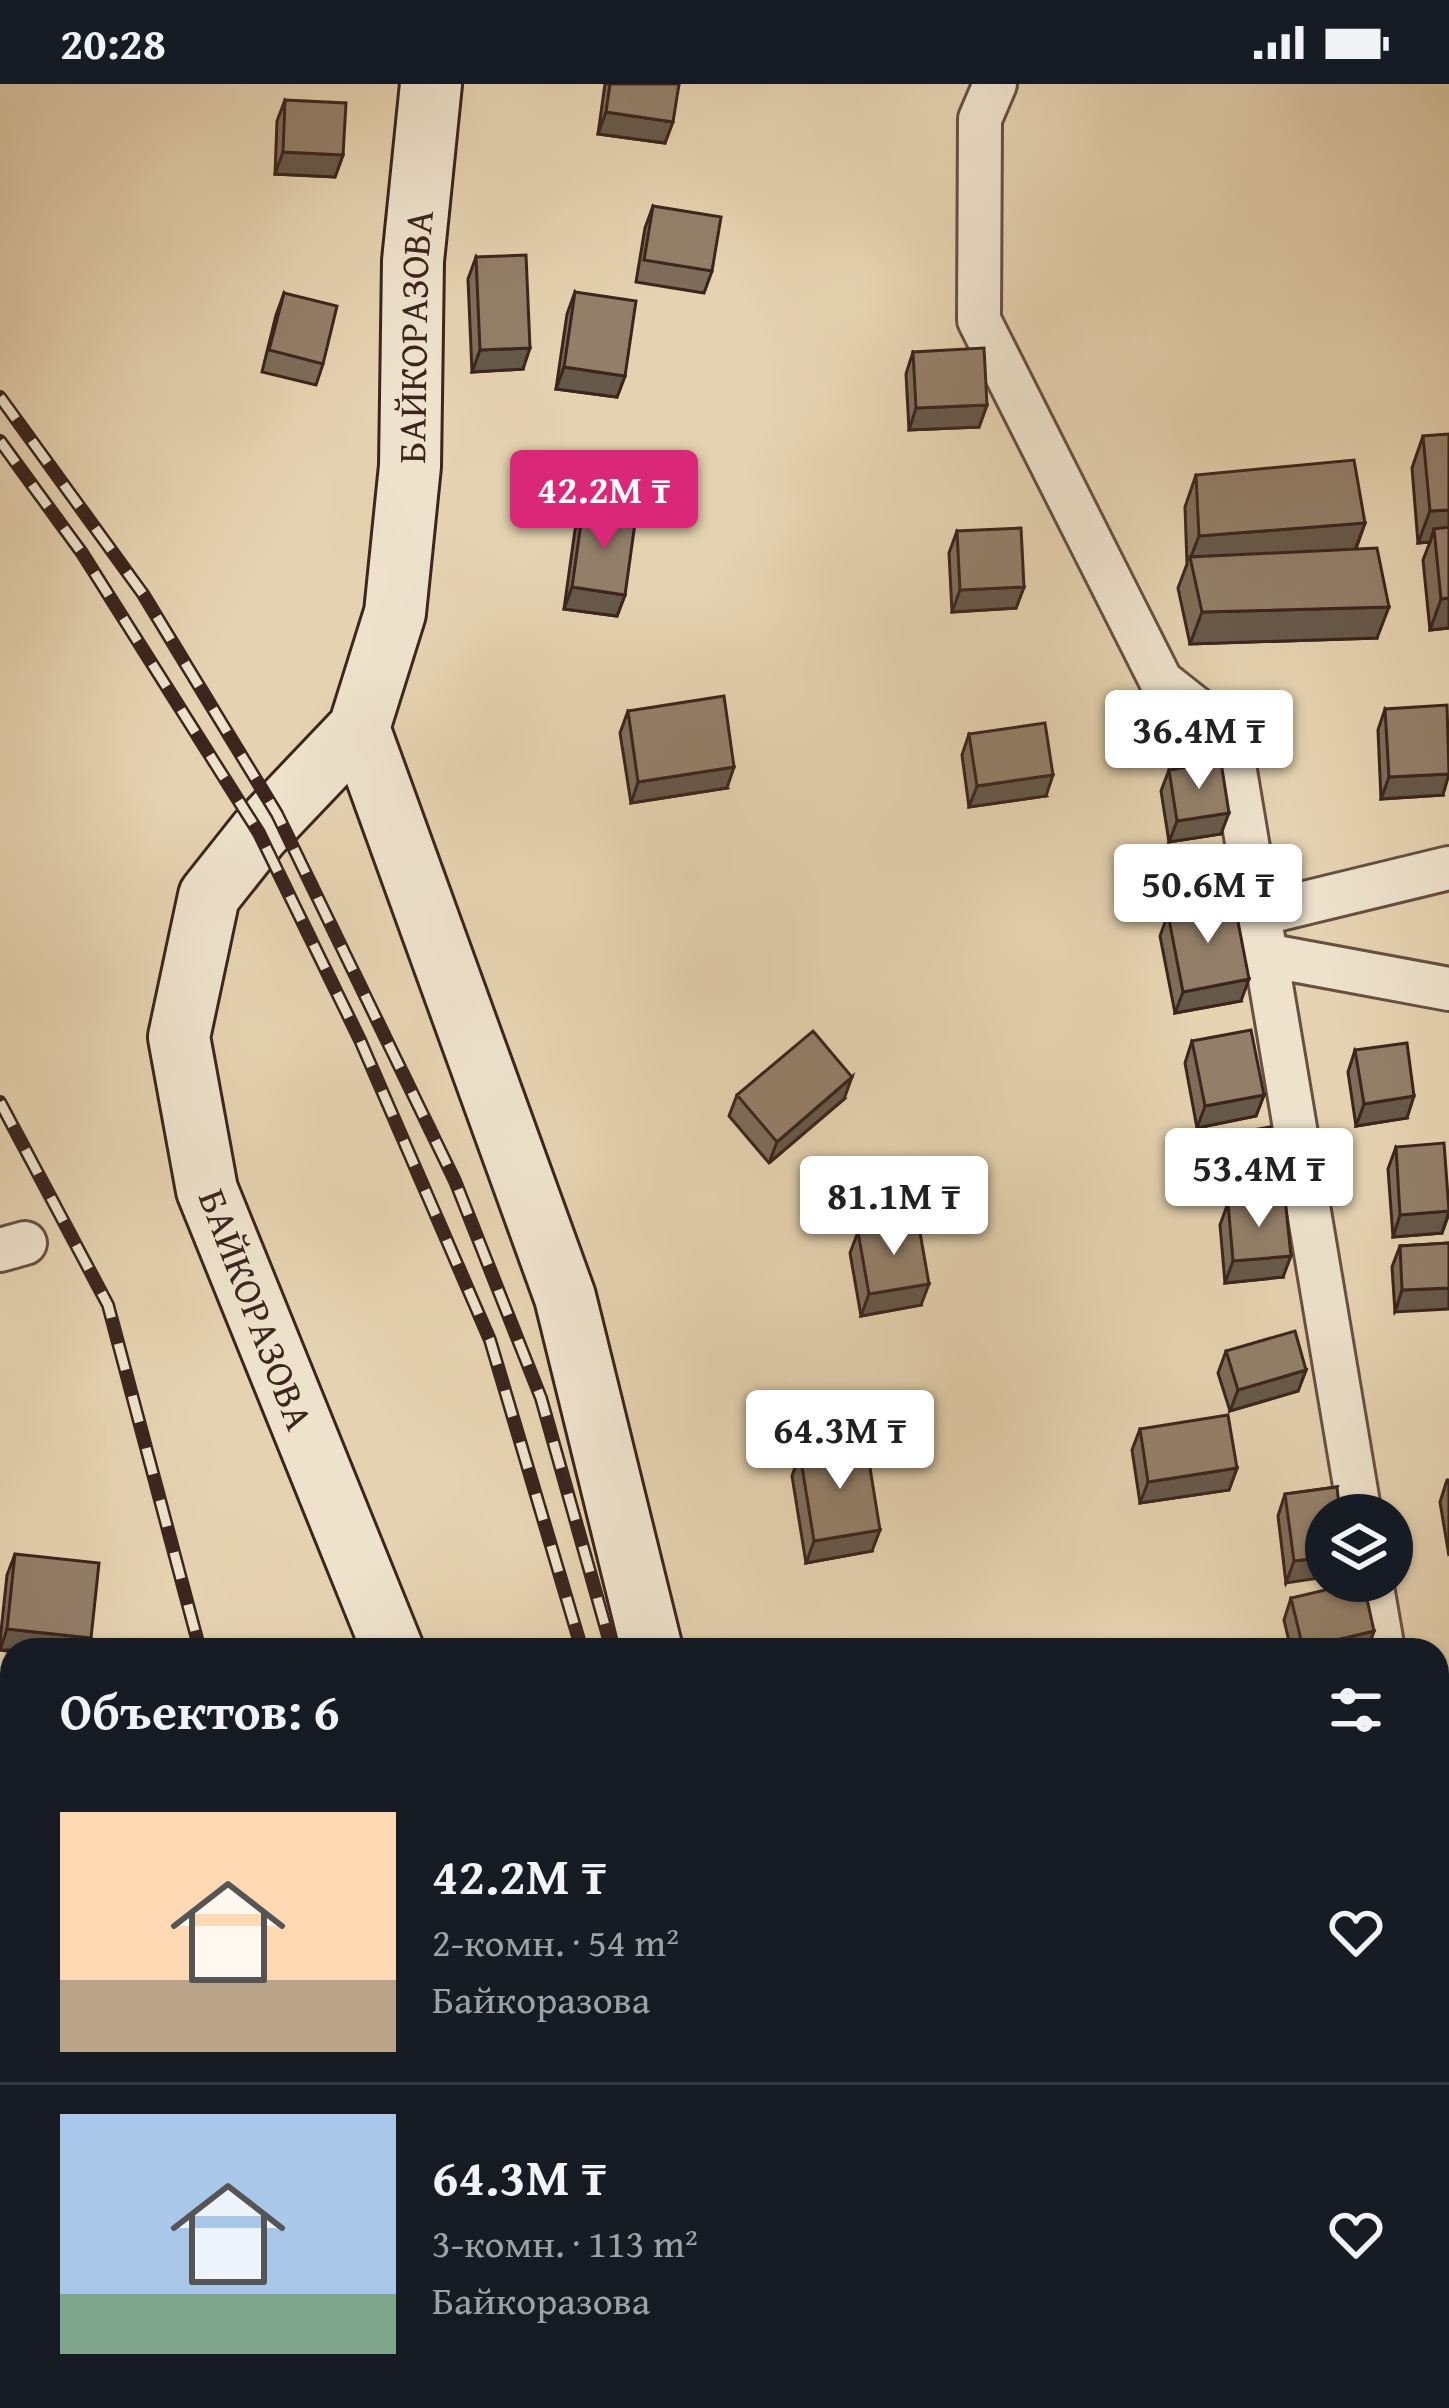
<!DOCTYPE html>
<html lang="ru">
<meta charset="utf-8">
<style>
:root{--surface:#171b24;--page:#20242c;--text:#f1f3f6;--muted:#9ea1a6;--line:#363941;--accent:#db2777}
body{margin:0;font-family:"Gentium Book Plus",serif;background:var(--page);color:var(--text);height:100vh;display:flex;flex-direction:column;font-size:45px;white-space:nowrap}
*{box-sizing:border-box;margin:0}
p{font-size:39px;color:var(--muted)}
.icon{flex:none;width:66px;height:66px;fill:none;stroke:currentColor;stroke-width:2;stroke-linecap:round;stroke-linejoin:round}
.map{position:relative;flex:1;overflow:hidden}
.sheet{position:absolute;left:0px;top:1554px;width:1449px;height:771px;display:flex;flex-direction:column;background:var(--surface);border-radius:36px 36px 0 0;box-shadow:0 3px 9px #0004}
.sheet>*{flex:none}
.fabs{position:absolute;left:1305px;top:1410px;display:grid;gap:24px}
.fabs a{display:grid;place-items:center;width:108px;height:108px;border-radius:50%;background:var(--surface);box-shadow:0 3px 9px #0004;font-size:60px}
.price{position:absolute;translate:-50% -102px;padding:0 27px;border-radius:12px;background:#fff;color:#222;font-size:39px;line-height:78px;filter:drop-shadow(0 3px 6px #0008)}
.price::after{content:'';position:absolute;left:50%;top:72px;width:36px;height:27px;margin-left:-18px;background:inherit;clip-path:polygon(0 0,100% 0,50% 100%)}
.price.current{background:var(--accent);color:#fff}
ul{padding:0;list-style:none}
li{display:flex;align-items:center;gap:36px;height:300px;padding:0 60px}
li+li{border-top:3px solid var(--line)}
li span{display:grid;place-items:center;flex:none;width:336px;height:240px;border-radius:0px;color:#555}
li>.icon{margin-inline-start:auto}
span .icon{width:144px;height:144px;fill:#fffc;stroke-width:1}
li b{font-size:51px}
h2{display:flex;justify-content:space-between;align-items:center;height:144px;padding:0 60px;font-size:51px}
.status{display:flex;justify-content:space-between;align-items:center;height:84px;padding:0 60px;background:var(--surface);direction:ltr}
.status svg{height:33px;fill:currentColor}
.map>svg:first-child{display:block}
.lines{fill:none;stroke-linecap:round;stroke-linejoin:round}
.lane-casing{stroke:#665042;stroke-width:27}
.street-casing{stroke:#665042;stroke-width:48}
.secondary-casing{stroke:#3b251d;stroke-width:66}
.lane{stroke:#eee2cc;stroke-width:21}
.street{stroke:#eee2cc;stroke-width:42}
.secondary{stroke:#eee2cc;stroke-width:60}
.rail-casing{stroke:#3b251d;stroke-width:14}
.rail{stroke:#eee2cc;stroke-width:9;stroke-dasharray:27;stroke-linecap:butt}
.wall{fill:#7e6d5a;stroke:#3b251d;stroke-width:3}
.shaded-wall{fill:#67594a;stroke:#3b251d;stroke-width:3}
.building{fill:#937f69;stroke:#3b251d;stroke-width:3}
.labels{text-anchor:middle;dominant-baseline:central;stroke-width:9;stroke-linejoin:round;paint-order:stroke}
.street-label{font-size:39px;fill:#3b251d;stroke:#eee2cc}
</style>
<div class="status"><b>20:28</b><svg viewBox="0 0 49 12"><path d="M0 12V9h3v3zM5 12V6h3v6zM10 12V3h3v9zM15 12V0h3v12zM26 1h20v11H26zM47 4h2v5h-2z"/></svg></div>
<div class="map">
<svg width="1449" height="2324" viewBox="0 0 1449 2324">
<rect width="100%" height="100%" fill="#e5d2b0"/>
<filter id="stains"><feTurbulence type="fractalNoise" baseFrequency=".00167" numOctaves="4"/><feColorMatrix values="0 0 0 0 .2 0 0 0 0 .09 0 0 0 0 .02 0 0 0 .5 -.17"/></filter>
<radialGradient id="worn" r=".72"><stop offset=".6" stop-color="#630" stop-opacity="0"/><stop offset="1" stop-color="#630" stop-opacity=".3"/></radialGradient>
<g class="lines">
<defs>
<path id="lane" d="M1437,1676L1449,1674"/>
<path id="street" d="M995,0L980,35L979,236L1161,597L1229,651L1360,1431
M1259,830L1449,784
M1266,871L1449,905
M0,1166L25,1159
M1371,1497L1383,1566
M1437,1890L1449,1962
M0,2248L12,2250
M83,2313L84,2324
M1071,2313L1072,2324"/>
<g id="secondary">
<path d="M359,644L565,1213L652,1566"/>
<path id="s1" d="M393,1566L207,1106L179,953L209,812L259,749L359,644L395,529L410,382L413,177L431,0"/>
<path d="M594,2313L595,2324"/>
<path d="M813,2313V2324"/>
</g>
</defs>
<use href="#lane" class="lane-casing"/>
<use href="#street" class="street-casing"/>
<use href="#secondary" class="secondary-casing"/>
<use href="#lane" class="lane"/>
<use href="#street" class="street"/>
<use href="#secondary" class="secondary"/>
<defs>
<path id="rail" d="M0,313L143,510L277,730L455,1097L541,1314L612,1566
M0,357L82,469L259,749L360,956L490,1256L582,1566
M0,1018L108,1221L200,1566
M306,2313L307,2324
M718,2313L719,2324
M748,2313L749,2324"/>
</defs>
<use href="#rail" class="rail-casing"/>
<use href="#rail" class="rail"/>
</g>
<path class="wall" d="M605,0H679L665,59L598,50Z
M285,16L343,71L335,93L275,90L277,37Z
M653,122L712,187L704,209L636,198L645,144Z
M476,173L523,285L472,288L468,195Z
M575,208L625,292L617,313L556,305L567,230Z
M284,209L323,280L316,301L262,288L276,231Z
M913,268L987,321L979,343L909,346L906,290Z
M1423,352L1449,544L1430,546L1423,476L1430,458L1418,459L1412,384Z
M1196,391L1365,439L1356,465L1377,554L1190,560L1178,504L1187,480L1185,423Z
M583,425L625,511L617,532L564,525L575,446Z
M957,447L1024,503L1016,524L952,528L949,469Z
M1385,625L1443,711L1381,715L1378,646Z
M628,627L727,704L631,719L620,649Z
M969,650L1046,712L969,723L962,671Z
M1169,686L1221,750L1169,758L1161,707Z
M1168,830L1241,917L1175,929L1160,852Z
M1192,957L1264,1011L1256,1032L1197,1044L1185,979Z
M1355,966L1407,1034L1356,1042L1348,988Z
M737,1011L844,1015L769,1079L729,1032Z
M1208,1054L1269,1099L1208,1111L1201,1076Z
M1396,1063L1449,1115V1130L1442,1149L1393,1153L1388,1085Z
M1228,1119L1283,1193L1225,1199L1220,1141Z
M858,1148L921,1221L861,1232L850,1169Z
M1449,1159L1395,1228L1392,1183L1400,1162Z
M1226,1267L1306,1286L1298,1307L1230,1327L1218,1289Z
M1140,1345L1237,1384L1229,1406L1140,1419L1132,1366Z
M800,1370L872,1467L806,1479L792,1392Z
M1447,1396H1449V1472L1440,1418Z
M1337,1403L1286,1499L1278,1432L1285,1410Z
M15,1470L12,1566V1568L0,1566V1557L7,1491Z
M1291,1514L1374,1547L1367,1566H1291L1284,1536Z"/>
<path class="shaded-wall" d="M606,28L673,38L665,59L598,50Z
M283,68L343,71L335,93L275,90Z
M530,264L523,285L472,288L480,266Z
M564,283L625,292L617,313L556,305Z
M987,321L979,343L909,346L916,324Z
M1449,426V456L1434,445L1430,458L1418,459L1430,427Z
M1365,439L1353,471L1190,475L1199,452Z
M572,503L625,511L617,532L564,525Z
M1024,503L1016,524L952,528L960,506Z
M1449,514V544L1430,546L1441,515Z
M1389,523L1377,554L1190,560L1202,528Z
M734,683L727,704L631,719L638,698Z
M1449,690L1443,711L1381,715L1389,693Z
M1053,691L1046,712L969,723L977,702Z
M1229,729L1221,750L1169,758L1177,737Z
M1249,895L1241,917L1175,929L1183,908Z
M852,993L844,1015L769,1079L777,1058Z
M1264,1011L1256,1032L1197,1044L1205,1022Z
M1414,1012L1407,1034L1356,1042L1364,1020Z
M1277,1077L1269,1099L1208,1111L1215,1089Z
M1449,1127L1442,1149L1393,1153L1400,1131Z
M1291,1172L1283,1193L1225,1199L1233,1177Z
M929,1200L921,1221L861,1232L869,1210Z
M1449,1204V1225L1395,1228L1402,1206Z
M1306,1286L1298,1307L1230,1327L1238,1306Z
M1237,1384L1229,1406L1140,1419L1148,1398Z
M880,1446L872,1467L806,1479L814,1457Z
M1326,1473V1493L1286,1499L1294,1477Z
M7,1545L91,1554L87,1566H0Z
M1374,1547L1367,1566H1302L1303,1564Z
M1449,2165V2184L1437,2188V2169Z
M1437,2288H1449L1443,2309H1437Z"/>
<path class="building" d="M610,0H679L673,38L606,28Z
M285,16L346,19L343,71L283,68Z
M653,122L721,133L712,187L644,176Z
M526,171L530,264L480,266L476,173Z
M575,208L636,217L625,292L564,283Z
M284,209L337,222L323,280L269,266Z
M984,264L987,321L916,324L913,268Z
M1449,350V426L1430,427L1423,352Z
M1354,376L1365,439L1199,452L1196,391Z
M583,425L636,432L625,511L572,503Z
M1449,443V514L1441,515L1434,445Z
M1021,444L1024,503L960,506L957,447Z
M1377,464L1389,523L1202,528L1190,473Z
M724,612L734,683L638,698L628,627Z
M1447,621L1449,690L1389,693L1385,625Z
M1045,639L1053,691L977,702L969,650Z
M1221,678L1229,729L1177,737L1169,686Z
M1234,817L1249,895L1183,908L1168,830Z
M1251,946L1264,1011L1205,1022L1192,957Z
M813,947L852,993L777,1058L737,1011Z
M1407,959L1414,1012L1364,1020L1355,966Z
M1270,1043L1277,1077L1215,1089L1208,1054Z
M1444,1059L1449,1127L1400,1131L1396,1063Z
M1285,1114L1291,1172L1233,1177L1228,1119Z
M918,1137L929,1200L869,1210L858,1148Z
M1449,1159V1204L1402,1206L1400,1162Z
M1295,1247L1306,1286L1238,1306L1226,1267Z
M1228,1331L1237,1384L1148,1398L1140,1345Z
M866,1359L880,1446L814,1457L800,1370Z
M1337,1403L1340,1431H1326V1473L1294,1477L1285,1410Z
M15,1470L99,1479L91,1554L7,1545Z
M1363,1497L1374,1547L1303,1564L1291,1514Z
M1446,2094L1449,2105V2165L1437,2169V2097Z
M1449,2224V2288H1437V2225Z"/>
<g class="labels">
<g class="street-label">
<text stroke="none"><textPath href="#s1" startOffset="1419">БАЙКОРАЗОВА</textPath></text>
<text transform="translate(257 1225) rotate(69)">БАЙКОРАЗОВА</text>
</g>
</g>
<rect width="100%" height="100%" filter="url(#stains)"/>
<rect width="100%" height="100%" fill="url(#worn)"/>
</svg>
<div class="fabs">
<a><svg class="icon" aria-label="layers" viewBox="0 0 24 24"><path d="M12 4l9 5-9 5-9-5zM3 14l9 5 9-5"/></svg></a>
</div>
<b class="price current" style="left:604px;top:468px">42.2M ₸</b>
<b class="price" style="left:1199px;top:708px">36.4M ₸</b>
<b class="price" style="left:1208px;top:862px">50.6M ₸</b>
<b class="price" style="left:1259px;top:1146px">53.4M ₸</b>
<b class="price" style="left:894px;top:1174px">81.1M ₸</b>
<b class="price" style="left:840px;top:1408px">64.3M ₸</b>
<section class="sheet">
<h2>Объектов: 6<svg class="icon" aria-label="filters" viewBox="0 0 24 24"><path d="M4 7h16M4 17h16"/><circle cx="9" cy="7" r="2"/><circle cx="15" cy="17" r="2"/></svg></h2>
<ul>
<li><span style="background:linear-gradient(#ffd9b3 70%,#b9a48a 0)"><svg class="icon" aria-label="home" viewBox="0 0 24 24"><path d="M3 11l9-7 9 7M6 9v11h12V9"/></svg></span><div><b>42.2M ₸</b><p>2-комн. · 54 m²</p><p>Байкоразова</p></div><svg class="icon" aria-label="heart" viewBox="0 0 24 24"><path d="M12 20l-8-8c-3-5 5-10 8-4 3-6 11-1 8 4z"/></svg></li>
<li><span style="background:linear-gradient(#a9c7e8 75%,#7fa58c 0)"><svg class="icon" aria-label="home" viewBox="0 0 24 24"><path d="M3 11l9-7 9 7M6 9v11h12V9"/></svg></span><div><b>64.3M ₸</b><p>3-комн. · 113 m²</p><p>Байкоразова</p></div><svg class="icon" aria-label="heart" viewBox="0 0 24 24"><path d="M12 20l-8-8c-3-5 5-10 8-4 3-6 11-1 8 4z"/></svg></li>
</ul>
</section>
</div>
